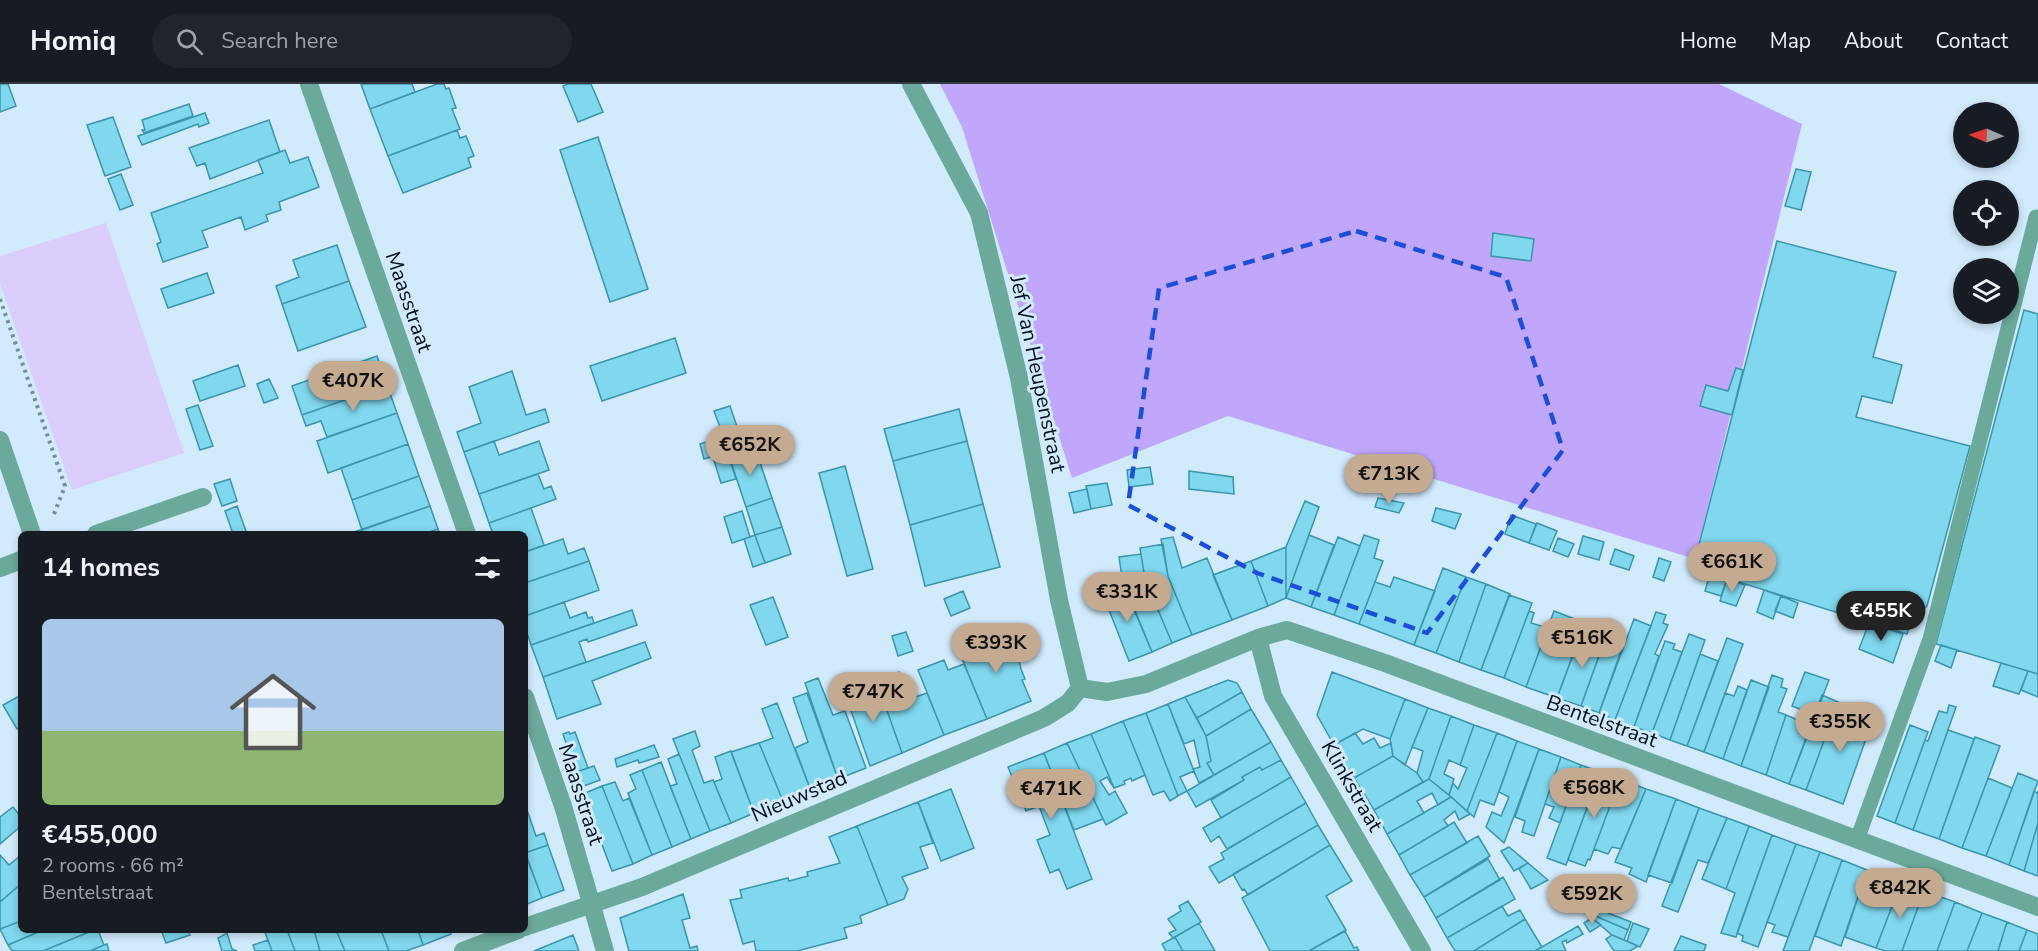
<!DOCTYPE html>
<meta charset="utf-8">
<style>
:root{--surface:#171b24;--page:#20242c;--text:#f1f3f6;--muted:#9ea1a6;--line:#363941;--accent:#c5aa92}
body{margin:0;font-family:"Nunito Sans",sans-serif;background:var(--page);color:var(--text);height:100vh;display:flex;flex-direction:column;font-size:22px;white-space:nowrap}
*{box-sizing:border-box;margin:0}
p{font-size:20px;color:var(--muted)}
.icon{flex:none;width:33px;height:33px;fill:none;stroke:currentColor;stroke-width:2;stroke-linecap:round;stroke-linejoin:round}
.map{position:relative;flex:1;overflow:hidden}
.drawer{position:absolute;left:18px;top:447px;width:510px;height:402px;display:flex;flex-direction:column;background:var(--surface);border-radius:9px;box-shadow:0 3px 9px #0003}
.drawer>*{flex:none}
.needle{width:39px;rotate:272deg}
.controls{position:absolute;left:1953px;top:18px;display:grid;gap:12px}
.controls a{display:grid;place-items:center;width:66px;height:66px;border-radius:50%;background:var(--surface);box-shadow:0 3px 9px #0003;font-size:30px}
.price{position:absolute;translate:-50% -51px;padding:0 14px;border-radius:21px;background:var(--accent);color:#111;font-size:20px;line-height:39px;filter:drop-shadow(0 2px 3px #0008)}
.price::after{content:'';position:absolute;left:50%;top:36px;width:18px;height:14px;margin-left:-9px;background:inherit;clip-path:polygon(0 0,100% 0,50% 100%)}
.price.current{background:#222;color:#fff}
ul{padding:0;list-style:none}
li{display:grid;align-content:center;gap:12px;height:318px;padding:0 24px}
li span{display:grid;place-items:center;height:186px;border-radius:9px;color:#555}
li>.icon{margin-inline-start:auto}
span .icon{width:108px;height:108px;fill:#fffc;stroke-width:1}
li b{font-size:26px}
h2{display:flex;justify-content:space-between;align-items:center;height:72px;padding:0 24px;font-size:26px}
header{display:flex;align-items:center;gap:36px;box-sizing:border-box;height:84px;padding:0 30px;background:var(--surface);border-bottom:2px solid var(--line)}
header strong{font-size:28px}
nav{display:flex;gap:33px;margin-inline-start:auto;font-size:21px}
.search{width:420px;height:54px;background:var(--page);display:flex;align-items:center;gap:15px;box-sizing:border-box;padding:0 21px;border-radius:33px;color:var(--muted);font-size:22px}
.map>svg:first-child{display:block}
.green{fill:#dbcefc}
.forest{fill:#c1a7fc}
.building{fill:#80d7ee;stroke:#3b95ab;stroke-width:1.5}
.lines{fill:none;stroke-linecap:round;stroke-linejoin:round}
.path{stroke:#788d9e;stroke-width:4;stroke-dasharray:3 4.5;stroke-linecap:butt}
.service{stroke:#6ba99a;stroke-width:15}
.minor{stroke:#6ba99a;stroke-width:18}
.marked{fill:none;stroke:#1d4ed8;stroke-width:4.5;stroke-dasharray:12 8;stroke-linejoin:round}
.labels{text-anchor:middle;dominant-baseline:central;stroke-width:6;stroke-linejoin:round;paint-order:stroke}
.street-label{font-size:21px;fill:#00101f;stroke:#d1eafc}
</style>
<header>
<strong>Homiq</strong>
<div class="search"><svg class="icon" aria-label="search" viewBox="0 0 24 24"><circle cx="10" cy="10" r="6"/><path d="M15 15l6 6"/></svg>Search here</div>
<nav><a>Home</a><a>Map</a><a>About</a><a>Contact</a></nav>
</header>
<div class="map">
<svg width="2038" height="867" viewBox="0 0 2038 867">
<rect width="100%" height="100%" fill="#d1eafc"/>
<path class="green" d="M106,139L184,369L72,406L0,199V172Z"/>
<path class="forest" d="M940,0H1719L1802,40L1695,475L1228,332L1072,394L962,43Z"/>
<path class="building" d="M0,0H8L16,22L0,28Z
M361,0H412L415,8L370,25Z
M437,0H444L446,5L449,4L456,24L452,25L460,45L388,72L370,25Z
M568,0H591L603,28L578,38L563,2Z
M189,20L193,32L144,49L142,46H145L142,36Z
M205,29L209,39L199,43L198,40L142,61L138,52Z
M113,33L131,83L105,92L87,41Z
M269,36L280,68L210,95L205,79L197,82L189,64Z
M457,46L460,54L466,52L474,72L468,74L471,83L403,109L388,72Z
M598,53L648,205L610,218L560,66Z
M285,66L290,79L308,73L319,103L279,118L281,126L266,131L268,137L245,146L241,133L202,147L208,163L163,178L157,160L161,158L151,129L263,89L258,76Z
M1796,85L1811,88L1801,126L1785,122Z
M121,90L133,121L120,126L108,95Z
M1493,149L1534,155L1531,177L1491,172Z
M1777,157L1896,188L1873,273L1902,281L1892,319L1862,312L1856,333L1970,362L1927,522L1911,537L1907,550L1693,484Z
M337,161L349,197L282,220L276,202L299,193L293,176Z
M207,189L214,209L168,224L161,205Z
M349,197L366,243L298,267L282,220Z
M2024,226L2038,230V590L1936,560Z
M675,254L686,289L602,317L590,282Z
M377,272L387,301L302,331L292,302Z
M238,281L245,302L200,317L193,297Z
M1736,284L1743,286L1732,331L1700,322L1706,301L1728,307Z
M512,287L526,331L545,325L549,338L464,368L457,348L481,339L469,303Z
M269,295L278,314L264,319L257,300Z
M387,301L397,329L327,353L321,337L306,342L302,331Z
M198,321L213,362L200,366L186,325Z
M730,322L743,360L728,365L714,327Z
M959,325L967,357L893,377L884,345Z
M397,329L408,360L328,389L317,357Z
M718,354L724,369L704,375L700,360Z
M494,357L499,371L539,357L549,386L479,410L464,368Z
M967,357L983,420L910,441L893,377Z
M408,360L419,392L352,416L341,384Z
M754,361L772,414L746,423L728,369Z
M728,369L736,395L721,399L713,373Z
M845,382L873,485L847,492L819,389Z
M1150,383L1153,400L1129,403L1127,386Z
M1189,387L1233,393L1234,410L1189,405Z
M538,390L544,405L551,402L556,415L489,439L479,410Z
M419,392L430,422L362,446L352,416Z
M230,395L237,417L222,422L214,400Z
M1107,399L1112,421L1091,425L1086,402Z
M1087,405L1091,425L1074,429L1069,409Z
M772,414L782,443L755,451L746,423Z
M1378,414L1404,419L1399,429L1375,423Z
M1305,417L1319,423L1286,514V463Z
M983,420L1000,483L925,502L910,441Z
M237,422L247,450H233L225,427Z
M430,422L438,445L424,450L354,448Z
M531,424L544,461L525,468V450H493L489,439Z
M1436,424L1461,430L1455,445L1432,437Z
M742,427L750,453L732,459L724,433Z
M1511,431L1536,440L1529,459L1505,450Z
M1537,439L1557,447L1549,466L1529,459Z
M782,443L791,470L765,479L755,451Z
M438,445L440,450H424Z
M755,451L765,479L753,483L744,455Z
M1309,451L1334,461L1311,523L1286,514Z
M1364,451L1379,456L1374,474L1383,477L1359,540L1334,531Z
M1583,452L1604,458L1599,476L1578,470Z
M1173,453L1182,484L1207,474L1232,536L1192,551L1168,492L1161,455Z
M1338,453L1360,462L1334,531L1311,523Z
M1558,454L1574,460L1568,473L1553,467Z
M563,455L568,470L584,464L589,477L525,499V468Z
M1163,460L1168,492L1192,551L1172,559L1145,495L1140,464Z
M1286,463V514L1268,522L1251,477Z
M1615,465L1634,472L1629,486L1610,480Z
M1141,470L1145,495L1172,559L1152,568L1134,524L1141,521L1135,502L1127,505L1123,500L1119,473Z
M1659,474L1671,478L1664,497L1653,493Z
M589,477L599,506L525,532V499Z
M1251,477L1268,522L1232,536L1213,491Z
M1443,484L1466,493L1436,569L1414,561Z
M1710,490L1727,495L1721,512L1705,507Z
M1394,493L1435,507L1414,561L1359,540L1375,498L1390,503Z
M1466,493L1486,500L1459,578L1436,569Z
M1727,495L1745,501L1736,522L1720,517Z
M1123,500L1152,568L1129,577L1102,508Z
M1486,500L1510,510L1481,586L1459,578Z
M1764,506L1781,512L1773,535L1757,528Z
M963,507L970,524L951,532L944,515Z
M1509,511L1532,519L1504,594L1481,586Z
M1781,512L1798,519L1793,534L1775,527Z
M773,513L788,553L766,561L750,521Z
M564,518L570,534L586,528L588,534L592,533L594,539L531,561L525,543V532Z
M632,526L637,541L588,558L587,555L579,558L586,578L543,593L531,561Z
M1529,527L1534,529L1531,539L1548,544L1526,603L1504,594Z
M1554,527L1585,539L1557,614L1526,603Z
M1656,528L1666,531L1663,539L1668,541L1655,570L1659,572L1634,643L1615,636Z
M1634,535L1651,542L1615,636L1599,629Z
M1869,539L1903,550L1893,579L1859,565Z
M1012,545L1021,585L1025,595L1022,596L1031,617L987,635L959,567Z
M1599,545L1607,549L1581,622L1557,614L1580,551L1594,556Z
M906,548L913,567L898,572L892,552Z
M1689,550L1705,556L1670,656L1652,649Z
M1727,554L1743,560L1704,668L1687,662Z
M1665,557L1675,560L1673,565L1682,568L1652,649L1634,643Z
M645,558L651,574L592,597L601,620L557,635L543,593Z
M1603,561L1621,567L1599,629L1581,622Z
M1941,561L1957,566L1951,584L1935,577Z
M1700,570L1718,577L1687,662L1670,656Z
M944,576L948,586L964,580L987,635L944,651L918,586Z
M2001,579L2028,587L2019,610L1993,602Z
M2028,587L2038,590V613L2021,606Z
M899,588L912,614L927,609L944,651L902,669L877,598Z
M1332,588L1405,615L1390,655L1363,645L1334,661L1317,631Z
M1805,588L1829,596L1789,700L1766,691L1786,631L1798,636L1802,626L1792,622Z
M1772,591L1783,595L1781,603L1787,605L1778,628L1786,631L1766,691L1741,682Z
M818,594L833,631L845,627L866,684L838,695L805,599Z
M1228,596L1237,599L1242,608L1197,634L1185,613Z
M1751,596L1769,603L1741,682L1723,675Z
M877,598L902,669L870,682L844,606L859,600L864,603Z
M1738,602L1747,606L1723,675L1704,668L1725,609L1734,612Z
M1242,608L1251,625L1206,652L1197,634Z
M807,609L838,695L811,707L795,664L808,658L793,614Z
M21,611V643L17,645L3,621Z
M1822,611L1838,618L1806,706L1789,700Z
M1185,613L1206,652L1211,677L1207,679L1214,691L1199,699L1193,685L1200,683L1194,656L1184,660L1168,620Z
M1405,615L1428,624L1405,681L1393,672L1390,655Z
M1838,618L1874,632L1843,720L1806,706Z
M777,619L811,707L783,717L759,659L773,654L762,625Z
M1168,620L1194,687L1180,693L1187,707L1178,712L1146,629Z
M1949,621L1956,623L1913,746L1895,739L1925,656L1928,657L1939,627L1947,629Z
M1428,624L1451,632L1429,695L1423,698L1417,689L1423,667L1412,663Z
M1251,625L1271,658L1214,691L1207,679L1211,677L1206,652Z
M1146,629L1178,712L1170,717L1164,707L1153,711L1123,637Z
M1451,632L1474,641L1460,681L1449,676L1444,690L1454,695L1449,711L1429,695Z
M1123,637L1145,691L1132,697L1131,694L1124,697L1125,700L1114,704L1091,650Z
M1474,641L1497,649L1467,727L1449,711L1453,699L1458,705L1467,684L1460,681Z
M1910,641L1928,648L1895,739L1877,732Z
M1948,646L1974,655L1939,755L1913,746Z
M695,647L700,662L692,666L704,699L713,696L731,739L710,747L673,655Z
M569,648L570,650L575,648L588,684L576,688L563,650Z
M1355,649L1363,660L1374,654L1380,664L1391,659L1393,672L1354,694L1334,661Z
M1497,649L1517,657L1494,721L1480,716L1474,733L1467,727Z
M1091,650L1114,704L1107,693L1100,697L1109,711L1115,707L1127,729L1106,741L1067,659Z
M1975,653L2000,662L1962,764L1939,755Z
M1517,657L1539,665L1504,759L1486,743L1492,728L1501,732L1509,713L1499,708Z
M1271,658L1281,676L1262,686L1260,683L1242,693L1244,696L1196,723L1187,707Z
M759,659L783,717L754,729L731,668Z
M1067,659L1103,735L1074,746L1044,669Z
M654,661L659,673L639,679L638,676L617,683L615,675Z
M1539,665L1561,673L1534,752L1522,748L1525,737L1515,733Z
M731,667L754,729L731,739L714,698L722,695L715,673Z
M1044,669L1092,795L1067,805L1059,785L1050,789L1037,756L1050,751L1039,722L1026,727L1008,683Z
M679,670L710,747L691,755L670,702L677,700L668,675Z
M1393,672L1417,689L1423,698L1374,726L1354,694Z
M1561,673L1581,681L1560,739L1549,734L1554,723L1545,720Z
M1281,676L1291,693L1221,734L1211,716L1244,696L1242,693L1260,683L1262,686Z
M661,678L691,755L672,763L642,686Z
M1581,681L1600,688L1566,781L1547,774Z
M594,682L600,696L581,703L576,688Z
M642,686L672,763L652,771L628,709L636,705L630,691Z
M1600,688L1620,695L1590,776L1588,775L1585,782L1568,776Z
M2018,689L2038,697L2009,781L1986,772Z
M1291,693L1306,719L1227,765L1219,752L1211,758L1203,744Z
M1988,694L2012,704L1986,772L1962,764Z
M1429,695L1451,713L1438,721L1432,709L1417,717L1424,729L1387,750L1374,726Z
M1620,695L1646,705L1621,765L1612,763L1608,770L1594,765Z
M615,698L623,717L629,714L652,771L633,780L602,702Z
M602,702L633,780L612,787L583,710Z
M951,705L974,764L941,777L918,718Z
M1646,705L1676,715L1646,798L1629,790L1632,784L1615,778Z
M2034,707L2037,709L2038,707V739L2024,787L2009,781Z
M1451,713L1470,730L1459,736L1455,727L1444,736L1448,742L1399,771L1387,750Z
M1676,715L1699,724L1672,799L1648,791Z
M918,718L933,759L920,763L928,784L902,793L908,805L904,815L888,821L857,742Z
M1306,719L1318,741L1219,799L1209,783L1224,775L1221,769Z
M13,723L21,733V742L0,760V733Z
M526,723L536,752L544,749L548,761L525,769Z
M1699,724L1727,734L1708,779L1698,776L1678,828L1662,822Z
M1727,734L1749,742L1726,805L1702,795Z
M1454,738L1467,759L1410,791L1399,771Z
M2038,739V792L2024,787Z
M1318,741L1330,761L1248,811L1244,805L1242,806L1233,790Z
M857,742L888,821L860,832L862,839L844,844L847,854L797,867H756L754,857L743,860L730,816L742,814L740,806L788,794L789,797L808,792L807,788L840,779L829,753Z
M1749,742L1772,751L1736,853L1721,849L1735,809L1726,805Z
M1772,751L1796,760L1758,863L1742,857L1743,852L1737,849Z
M1478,752L1490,772L1424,813L1410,791Z
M1796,760L1820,768L1788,853L1772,848L1775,841L1767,838Z
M548,761L564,806L542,814L525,769Z
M1330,761L1352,797L1326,812L1346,846L1309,867H1270L1242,814Z
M1509,763L1528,779L1514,787L1501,767Z
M525,768L542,814L525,821Z
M1820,768L1842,776L1809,867H1783Z
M0,771L9,781L21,771V800L0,818Z
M1488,775L1500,796L1436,834L1424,813Z
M1842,776L1867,786L1841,862L1815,852Z
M1528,779L1548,796L1531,805L1519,785Z
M1867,786L1901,799L1876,864L1845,853Z
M1503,793L1515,815L1447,854L1436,834Z
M1586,797L1600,804L1592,822L1577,815Z
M1901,799L1924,807L1902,867H1885L1876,864Z
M21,800V837L0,845V818Z
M1924,807L1955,818L1937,867H1902Z
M683,810L690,834L682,836L690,864L697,862L698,867H629L620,834Z
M1600,816L1611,821L1608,829L1631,838L1628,846L1593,831Z
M1188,817L1201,838L1173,854L1169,849L1176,846L1168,835L1181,827L1179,822Z
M1955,818L1982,829L1967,867H1937Z
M1502,822L1508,832L1520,826L1525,835L1474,867H1455L1447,854Z
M1982,829L2007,838L1998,867H1967Z
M1593,831L1628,846L1624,856L1612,851L1592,834Z
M1592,834L1601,841L1590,848L1584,839Z
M1525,835L1542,863L1535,867H1474Z
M21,837V846H43L8,861L0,845Z
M2007,838L2027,846L2019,867H1998Z
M1199,839L1215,867H1183L1175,853Z
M1633,839L1649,845L1640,863L1627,857Z
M1578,842L1583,850L1567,859L1566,856L1562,858L1566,867H1535Z
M43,846H94L43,867H12L8,861Z
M94,846H98L104,861L90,867H43Z
M161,846H188L190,851L166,859Z
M264,846H287L295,867H272Z
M287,846H314L320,867H295Z
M314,846H336L345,867H320Z
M336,846H381L389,867H345Z
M381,846H418L423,861L406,867H389Z
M418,846H449L451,850L423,861Z
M2027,846L2038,850V867H2019Z
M1345,847L1354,864L1357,863L1359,867H1309Z
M227,849L232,865L237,867H222L218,854Z
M573,851L579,867H534Z
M1612,851L1624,856L1638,862L1630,867H1614L1606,855Z
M1681,852L1706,861L1704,867H1674Z
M1175,853L1183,867H1166L1162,860Z
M268,856L272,867H255L253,861Z
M107,860L109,867H90L104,861Z"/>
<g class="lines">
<path class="path" d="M0,215L65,402L54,430"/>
<path class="service" d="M1857,756L1930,555L2036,133L2038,134"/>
<path class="minor" d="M309,0L467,450
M911,0L979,129L1019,294L1059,516L1080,604
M0,356L32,450
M96,450L203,413
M0,484L21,476
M1258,554L1273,612L1422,867
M1080,604L1107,608L1146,600L1258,554L1287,546L1385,579L2038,823
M525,613L563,722L605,867
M525,843L642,803L1044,634L1068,619L1080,604
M463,867L518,846"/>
</g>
<path class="marked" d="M1356,147L1506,193L1563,366L1427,549L1257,489L1128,421L1159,204Z"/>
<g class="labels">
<g class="street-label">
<text transform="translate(409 218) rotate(71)">Maasstraat</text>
<text transform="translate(1038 290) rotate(78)">Jef Van Heupenstraat</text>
<text transform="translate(1602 637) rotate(20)">Bentelstraat</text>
<text transform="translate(1352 702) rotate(60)">Klinkstraat</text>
<text transform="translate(581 710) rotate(72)">Maasstraat</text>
<text transform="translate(799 712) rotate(-23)">Nieuwstad</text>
</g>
</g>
</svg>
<div class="controls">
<a><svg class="needle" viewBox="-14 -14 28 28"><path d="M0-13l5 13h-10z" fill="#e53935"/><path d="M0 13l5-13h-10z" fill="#9ea1a6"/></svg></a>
<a><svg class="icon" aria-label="locate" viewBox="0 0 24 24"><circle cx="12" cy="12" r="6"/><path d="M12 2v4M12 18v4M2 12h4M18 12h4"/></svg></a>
<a><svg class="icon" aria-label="layers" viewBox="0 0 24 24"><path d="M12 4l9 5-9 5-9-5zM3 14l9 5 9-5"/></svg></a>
</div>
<b class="price" style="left:353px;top:328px">€407K</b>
<b class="price" style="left:750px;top:392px">€652K</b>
<b class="price" style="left:1389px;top:421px">€713K</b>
<b class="price" style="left:1732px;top:509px">€661K</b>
<b class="price" style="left:1127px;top:539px">€331K</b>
<b class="price current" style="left:1881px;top:558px">€455K</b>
<b class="price" style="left:1582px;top:585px">€516K</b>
<b class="price" style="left:996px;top:590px">€393K</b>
<b class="price" style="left:873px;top:639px">€747K</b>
<b class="price" style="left:1840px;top:669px">€355K</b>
<b class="price" style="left:1594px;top:735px">€568K</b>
<b class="price" style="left:1051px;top:736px">€471K</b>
<b class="price" style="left:1900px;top:835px">€842K</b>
<b class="price" style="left:1592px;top:841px">€592K</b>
<section class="drawer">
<h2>14 homes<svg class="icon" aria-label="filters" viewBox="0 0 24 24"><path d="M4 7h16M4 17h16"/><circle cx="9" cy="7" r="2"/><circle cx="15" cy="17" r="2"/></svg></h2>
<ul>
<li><span style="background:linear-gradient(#a9c7e8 60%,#8fb573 0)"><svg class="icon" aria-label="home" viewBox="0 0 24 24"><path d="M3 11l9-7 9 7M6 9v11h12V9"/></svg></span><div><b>€455,000</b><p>2 rooms · 66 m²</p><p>Bentelstraat</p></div></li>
</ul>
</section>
</div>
